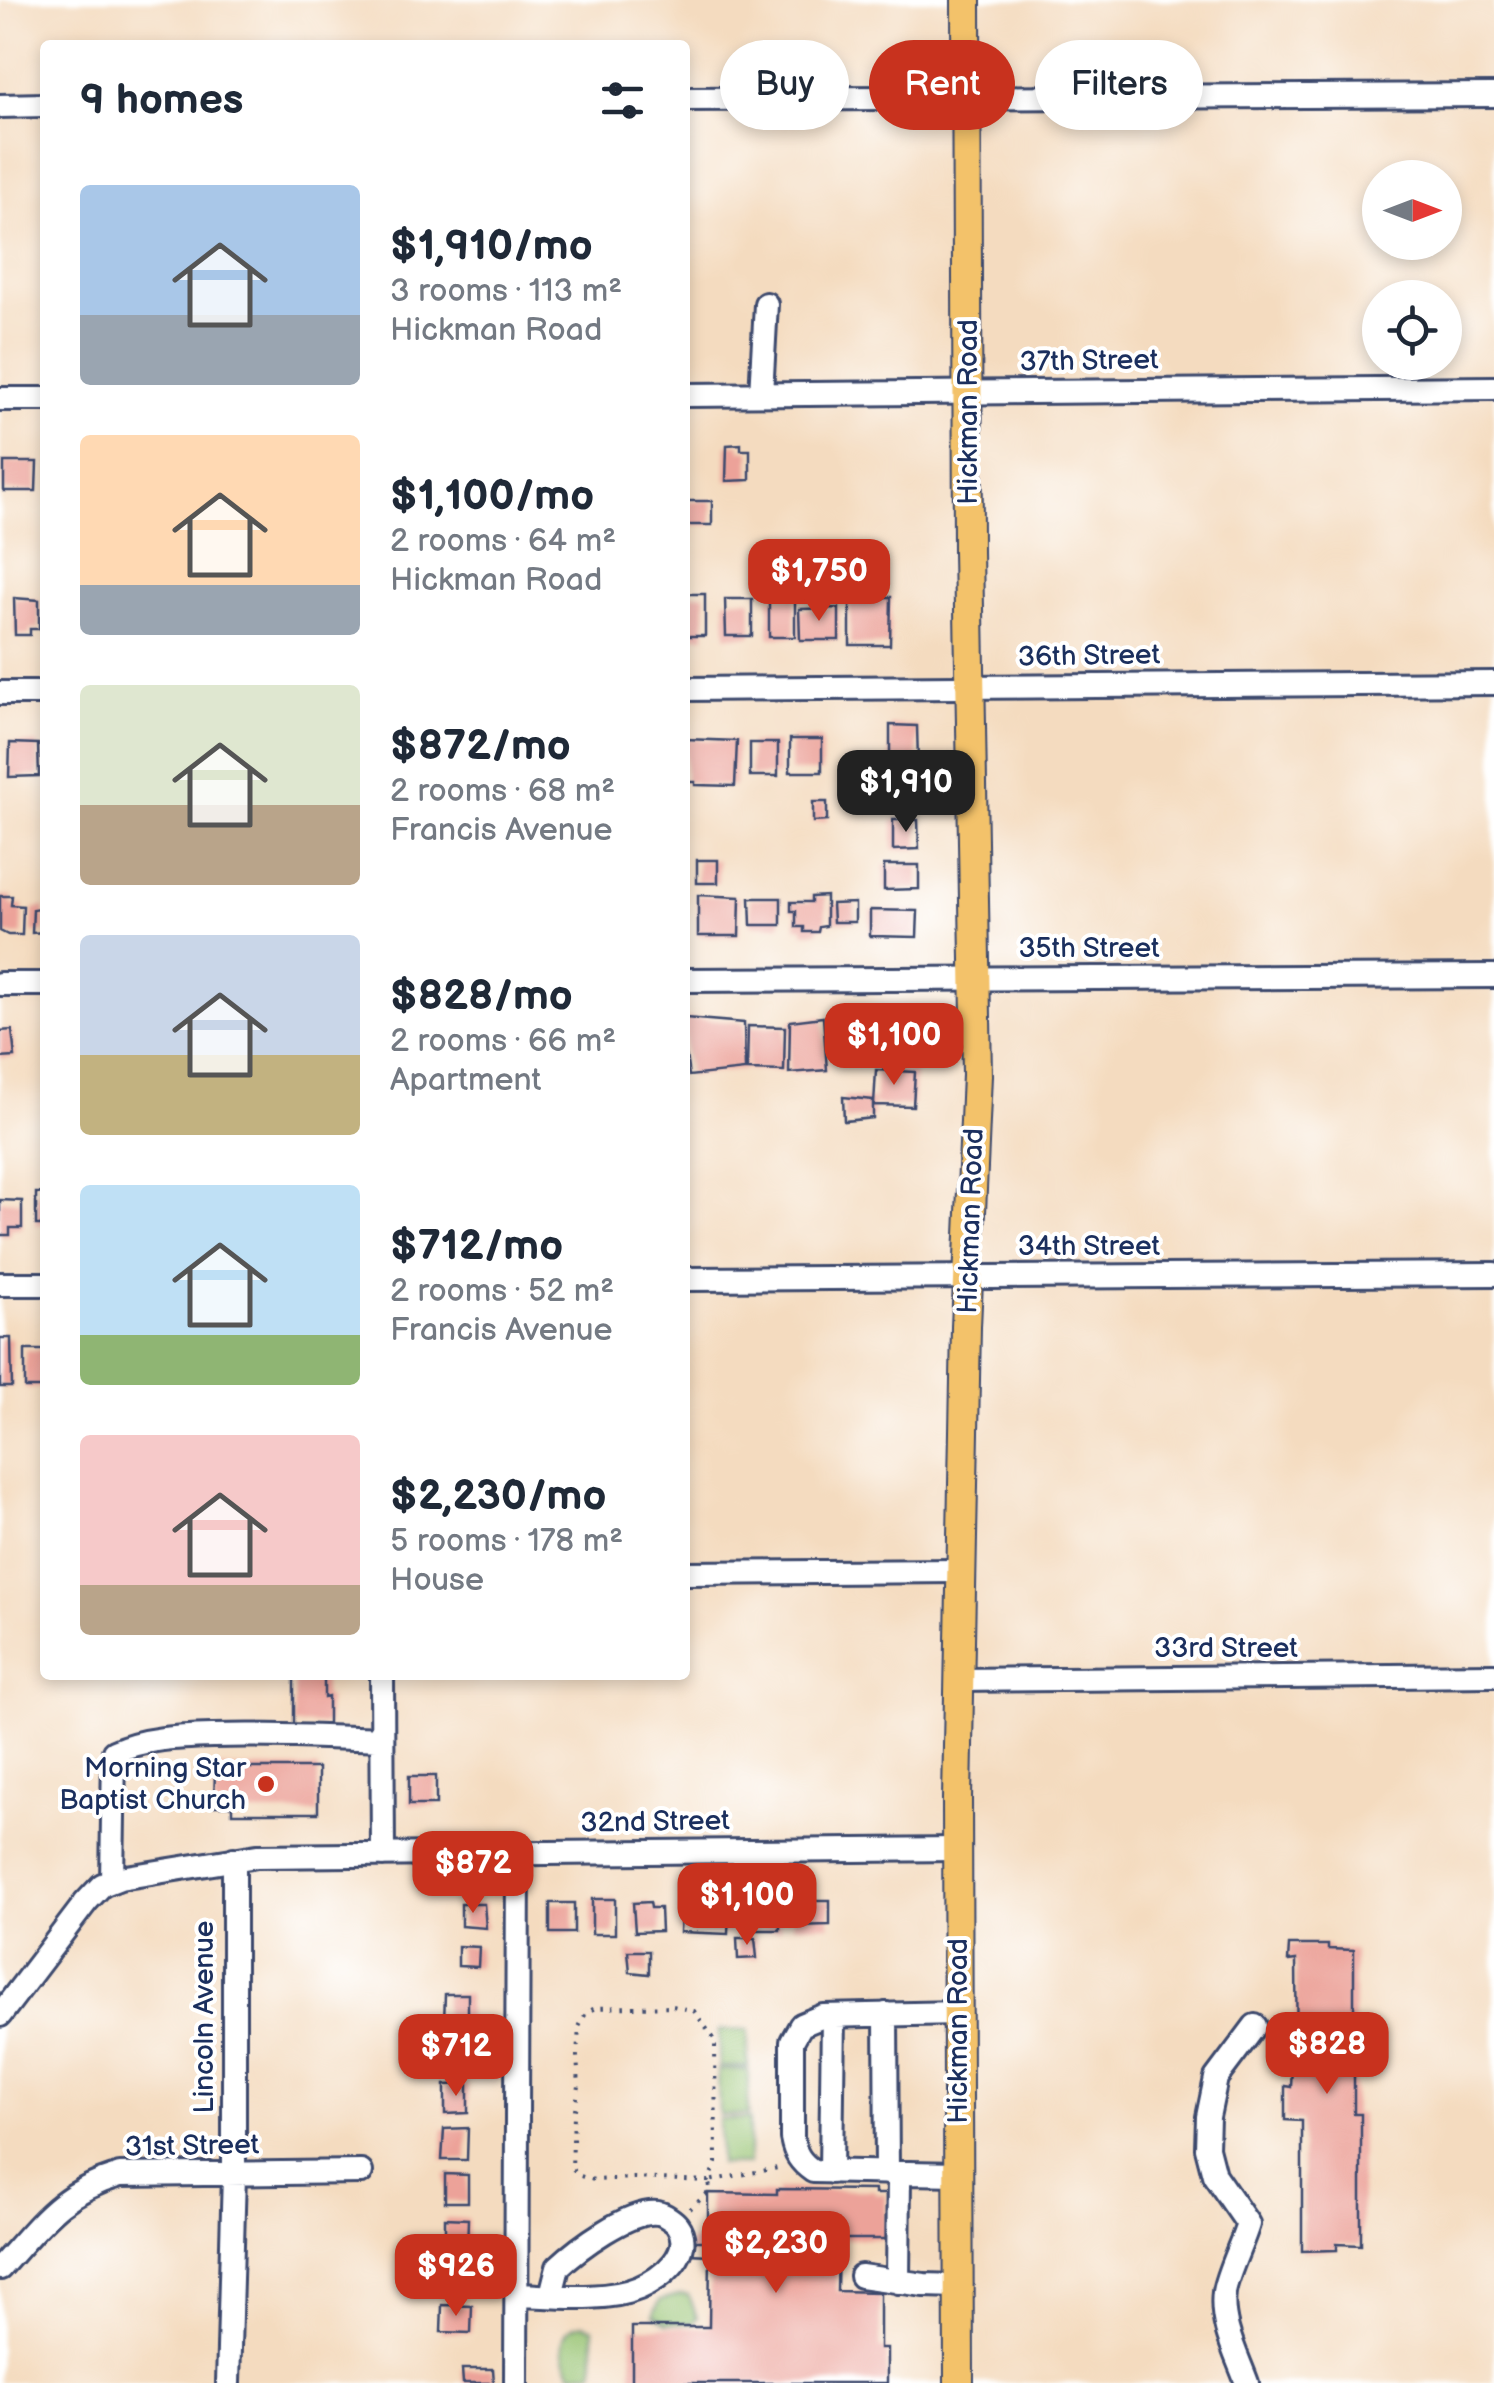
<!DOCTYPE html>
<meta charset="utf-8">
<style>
:root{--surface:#fff;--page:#f6f6f7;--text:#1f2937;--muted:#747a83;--accent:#c8321e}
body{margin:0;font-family:"Balsamiq Sans",sans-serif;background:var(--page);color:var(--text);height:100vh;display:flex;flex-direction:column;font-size:38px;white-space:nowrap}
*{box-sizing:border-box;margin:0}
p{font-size:32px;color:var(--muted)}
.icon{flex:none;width:55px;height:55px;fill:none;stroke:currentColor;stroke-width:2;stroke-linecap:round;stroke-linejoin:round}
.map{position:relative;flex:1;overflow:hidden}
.drawer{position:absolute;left:40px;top:40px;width:650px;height:1640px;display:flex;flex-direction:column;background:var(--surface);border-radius:10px;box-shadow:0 5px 15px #0003}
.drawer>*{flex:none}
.guide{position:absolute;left:720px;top:40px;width:622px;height:90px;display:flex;gap:20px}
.needle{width:65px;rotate:90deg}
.buttons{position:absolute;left:1362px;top:160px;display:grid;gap:20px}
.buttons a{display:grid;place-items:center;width:100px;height:100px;border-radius:50%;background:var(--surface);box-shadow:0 5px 15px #0003;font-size:50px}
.price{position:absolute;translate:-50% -85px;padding:0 22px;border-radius:20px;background:var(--accent);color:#fff;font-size:32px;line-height:65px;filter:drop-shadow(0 2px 5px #0008)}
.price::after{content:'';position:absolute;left:50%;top:60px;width:30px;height:22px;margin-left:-15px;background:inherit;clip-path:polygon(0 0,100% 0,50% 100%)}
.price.current{background:#222;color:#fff}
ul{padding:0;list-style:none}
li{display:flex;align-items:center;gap:30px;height:250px;padding:0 40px}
li span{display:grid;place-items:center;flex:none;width:280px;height:200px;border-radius:10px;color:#555}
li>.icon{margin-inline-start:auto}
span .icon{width:120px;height:120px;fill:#fffc;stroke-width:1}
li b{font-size:42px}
h2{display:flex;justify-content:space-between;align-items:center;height:120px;padding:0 40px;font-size:42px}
.tag{padding:0 35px;border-radius:45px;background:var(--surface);box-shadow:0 5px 15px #0003;font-size:35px;line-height:90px}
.tag.current{background:var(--accent);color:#fff}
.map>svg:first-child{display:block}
.green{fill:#97c371;stroke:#597968;stroke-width:2.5}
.building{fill:#eca299}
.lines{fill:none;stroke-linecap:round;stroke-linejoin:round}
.minor-casing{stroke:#3c496d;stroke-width:28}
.major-casing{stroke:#3c496d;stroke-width:32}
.path{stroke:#3c496d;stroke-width:4;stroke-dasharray:2.5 8;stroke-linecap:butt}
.minor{stroke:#fff;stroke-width:22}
.major{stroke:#f3c26a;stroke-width:28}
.poi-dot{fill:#c8321e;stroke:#fff;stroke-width:4}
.labels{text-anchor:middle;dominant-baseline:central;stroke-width:8;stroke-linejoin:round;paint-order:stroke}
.street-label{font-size:28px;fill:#1b2f5e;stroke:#fff}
.poi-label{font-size:28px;fill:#1b2f5e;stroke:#fff;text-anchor:end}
</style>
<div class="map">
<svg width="1494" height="2383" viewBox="0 0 1494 2383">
<rect width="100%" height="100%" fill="#fff"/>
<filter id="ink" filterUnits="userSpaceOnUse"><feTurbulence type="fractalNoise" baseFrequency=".01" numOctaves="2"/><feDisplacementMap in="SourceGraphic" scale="20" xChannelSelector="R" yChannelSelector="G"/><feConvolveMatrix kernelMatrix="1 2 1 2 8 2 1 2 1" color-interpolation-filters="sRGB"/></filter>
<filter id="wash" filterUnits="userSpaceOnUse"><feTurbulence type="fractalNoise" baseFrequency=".0048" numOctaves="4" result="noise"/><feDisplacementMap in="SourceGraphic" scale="40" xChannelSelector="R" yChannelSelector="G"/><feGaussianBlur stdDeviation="2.25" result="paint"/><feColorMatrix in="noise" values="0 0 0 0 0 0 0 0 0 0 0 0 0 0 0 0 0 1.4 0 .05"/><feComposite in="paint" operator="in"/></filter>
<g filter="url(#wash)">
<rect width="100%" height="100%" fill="#f4dbbf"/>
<path class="green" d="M719,2030H748V2067H719Z
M718,2070H748V2115H719Z
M719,2119H749V2164H720Z
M682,2294L689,2295L697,2318L692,2323L666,2324L653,2315L660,2300Z
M583,2324L594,2328V2371L572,2373C561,2354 555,2328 583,2324Z"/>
<g id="blocks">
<path class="building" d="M741,444V450H750V480L726,481L727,445Z
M4,462H37L36,491H4Z
M687,501H712V525H687Z
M685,594H705V636H685Z
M850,597H891L890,645H850Z
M14,598L39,600V629H30V635H15Z
M769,598H795V637H769Z
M725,599H752V636H726Z
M839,608V640H800L799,609Z
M890,725L917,726L918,761L890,762Z
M685,739L737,741L735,786L695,785V782H685Z
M790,739H822V772H790Z
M10,743L38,744L39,776L9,777Z
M750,743H778V776H750Z
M920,769L921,802L885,803V770Z
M813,802H827V821L813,822Z
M893,820H918L919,849L893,850Z
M697,860H718V883H697Z
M884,865H919V889L884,890Z
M698,895L740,897L739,936H698Z
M0,896H12L11,905L23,906L22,935H8L0,931Z
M826,896V926L819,927L818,932H804V927H796V911H791V902H811V897Z
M750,898H781V925H751Z
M855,903V922H833L832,904Z
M45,907V932L32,933L33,909Z
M870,910L918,911L917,937L870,936Z
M823,1017L827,1070L789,1073L790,1021Z
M685,1018L744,1023L745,1070L689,1076L685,1048Z
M748,1026L785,1027L784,1071L747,1070Z
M12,1030L15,1057L0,1058V1031Z
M876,1070L915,1072L913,1106L874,1105Z
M843,1097L873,1100V1118L844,1121Z
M36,1193H45V1225H36Z
M0,1200L22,1201V1228H10V1235H0Z
M0,1338H11L12,1387H0Z
M25,1350H45V1388H25Z
M294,1675H324V1698L328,1697V1724L294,1725Z
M215,1768H318V1813H232V1806H214Z
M409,1776H436V1805H409Z
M592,1899H615V1934H592Z
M793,1900H830V1925L793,1926Z
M780,1901V1930H744V1902Z
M650,1902L651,1908H660L661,1931L635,1932L633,1903Z
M550,1903H574V1933H550Z
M461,1904H484L486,1928L461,1926Z
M681,1909L729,1911L728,1934L680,1932Z
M737,1938H755L757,1958L738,1959Z
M1289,1945H1328V1949L1354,1950V2114H1361V2245L1337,2244V2250L1302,2251V2121L1285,2120V2086L1291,2087L1292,2066H1297L1296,1960L1288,1961Z
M458,1946L479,1947L478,1967L458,1966Z
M628,1951H649V1974L630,1972Z
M445,1994H468V2022H444Z
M439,2039L467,2041V2065L440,2062Z
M468,2084V2113L445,2114V2085Z
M468,2128L467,2160H442L444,2129Z
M445,2174L468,2175V2202H445Z
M777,2189L875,2190V2194H886V2239H838L837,2291L880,2292V2348H887V2383H632V2327H709L710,2255L689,2254V2241H708V2193L777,2194Z
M445,2218L468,2219L467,2249L445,2247Z
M472,2264V2292H446L445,2265Z
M442,2305L472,2306L471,2333L441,2332Z
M462,2369H493L494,2383H463Z"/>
</g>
</g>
<g filter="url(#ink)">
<use href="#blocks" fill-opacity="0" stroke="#3c496d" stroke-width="2.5"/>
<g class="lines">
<defs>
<path id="minor" d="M685,99L1494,95
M0,106L45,105
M761,394L766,304
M685,395L1494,388
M0,399H45
M685,689L1494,683
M0,693H45
M685,980L1494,976
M0,984H45
M685,1279L1494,1274
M0,1284H45
M685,1573L961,1571
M382,1675L383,1855
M959,1680L1494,1675
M112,1881L114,1752C144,1738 180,1737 213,1736C269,1734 326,1737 382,1739
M958,2013L823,2016L801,2025L792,2041V2138C795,2154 800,2162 813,2171L958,2174
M886,2014L887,2173
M0,2015L86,1902L102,1885L120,1878L257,1856L957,1849
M831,2172L833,2016
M0,2268C41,2223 59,2193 120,2175L361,2172
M861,2276L924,2285L958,2286
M898,2282L899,2174
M517,2295C553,2296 605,2302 639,2288C662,2279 696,2251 677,2225C674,2221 664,2214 658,2213C630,2209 577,2249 558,2267L551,2295
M228,2383L234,2175V1859
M516,2383L518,1853
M1247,2383C1236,2353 1220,2324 1224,2292C1227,2273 1242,2244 1248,2224L1214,2175L1207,2148L1208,2117L1216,2078L1255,2026"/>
<path id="major" d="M959,2383L957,1799L966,1327L977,1075L968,551L966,0"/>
</defs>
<use href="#minor" class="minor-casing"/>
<use href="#major" class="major-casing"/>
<path class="path" d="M673,2006L694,2011L715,2040L716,2163L708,2181L633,2178L594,2180L577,2175L572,2168L574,2115L579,2086L577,2056L579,2027L586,2013L595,2008Z
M690,2209L711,2190L708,2181L783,2167"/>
<use href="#minor" class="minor"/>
<use href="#major" class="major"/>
</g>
</g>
<circle class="poi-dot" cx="266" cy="1784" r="10"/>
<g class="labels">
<g class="street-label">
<text transform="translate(1089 361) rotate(-1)">37th Street</text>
<text transform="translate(968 412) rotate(-90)">Hickman Road</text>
<text transform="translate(1089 656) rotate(-1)">36th Street</text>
<text x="1089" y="948">35th Street</text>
<text transform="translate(971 1221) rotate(-88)">Hickman Road</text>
<text x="1089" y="1246">34th Street</text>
<text x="1226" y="1648">33rd Street</text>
<text transform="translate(655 1822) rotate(-1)">32nd Street</text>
<text transform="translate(204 2017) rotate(-90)">Lincoln Avenue</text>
<text transform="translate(958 2031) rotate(-90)">Hickman Road</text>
<text transform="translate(192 2146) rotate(-1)">31st Street</text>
</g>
<g class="poi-label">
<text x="246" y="1768">Morning Star<tspan x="246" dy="32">Baptist Church</tspan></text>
</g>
</g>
</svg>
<div class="buttons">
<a><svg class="needle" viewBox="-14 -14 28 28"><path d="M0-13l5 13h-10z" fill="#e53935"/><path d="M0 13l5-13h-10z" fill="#747a83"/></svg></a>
<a><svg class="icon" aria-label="locate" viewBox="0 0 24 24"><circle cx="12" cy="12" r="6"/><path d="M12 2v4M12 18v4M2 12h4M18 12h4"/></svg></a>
</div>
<b class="price" style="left:819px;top:624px">$1,750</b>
<b class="price current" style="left:906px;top:835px">$1,910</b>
<b class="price" style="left:894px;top:1088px">$1,100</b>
<b class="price" style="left:473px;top:1916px">$872</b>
<b class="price" style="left:747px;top:1948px">$1,100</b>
<b class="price" style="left:1327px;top:2097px">$828</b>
<b class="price" style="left:456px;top:2099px">$712</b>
<b class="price" style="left:776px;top:2296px">$2,230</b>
<b class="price" style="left:456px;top:2319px">$926</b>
<div class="guide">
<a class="tag">Buy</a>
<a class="tag current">Rent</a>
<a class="tag">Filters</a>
</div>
<section class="drawer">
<h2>9 homes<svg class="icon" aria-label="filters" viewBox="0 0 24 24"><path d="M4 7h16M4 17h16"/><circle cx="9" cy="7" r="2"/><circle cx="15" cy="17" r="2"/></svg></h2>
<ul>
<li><span style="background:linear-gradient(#a9c7e8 65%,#9aa5b1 0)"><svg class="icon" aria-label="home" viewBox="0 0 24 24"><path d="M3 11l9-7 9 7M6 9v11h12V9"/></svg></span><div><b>$1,910/mo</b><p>3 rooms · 113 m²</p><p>Hickman Road</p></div></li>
<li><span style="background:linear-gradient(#ffd9b3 75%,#9aa5b1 0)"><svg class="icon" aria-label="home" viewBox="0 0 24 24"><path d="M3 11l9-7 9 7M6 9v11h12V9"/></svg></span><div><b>$1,100/mo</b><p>2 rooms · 64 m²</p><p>Hickman Road</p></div></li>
<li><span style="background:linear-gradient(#dfe7d0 60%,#b9a48a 0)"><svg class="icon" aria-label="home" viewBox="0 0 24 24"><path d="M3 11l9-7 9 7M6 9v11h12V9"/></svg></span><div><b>$872/mo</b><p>2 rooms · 68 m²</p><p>Francis Avenue</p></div></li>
<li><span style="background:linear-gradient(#c9d6e8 60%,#c2b280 0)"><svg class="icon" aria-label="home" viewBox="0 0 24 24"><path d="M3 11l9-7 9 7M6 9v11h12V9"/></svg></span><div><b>$828/mo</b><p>2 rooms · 66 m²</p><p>Apartment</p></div></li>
<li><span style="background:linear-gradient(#bfe0f5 75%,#8fb573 0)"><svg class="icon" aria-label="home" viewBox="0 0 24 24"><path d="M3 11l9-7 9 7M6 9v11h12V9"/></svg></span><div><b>$712/mo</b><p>2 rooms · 52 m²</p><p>Francis Avenue</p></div></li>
<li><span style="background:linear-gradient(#f6c9c9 75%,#b9a48a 0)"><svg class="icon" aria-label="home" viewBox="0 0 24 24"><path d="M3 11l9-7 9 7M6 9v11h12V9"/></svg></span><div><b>$2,230/mo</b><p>5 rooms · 178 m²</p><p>House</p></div></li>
</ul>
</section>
</div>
